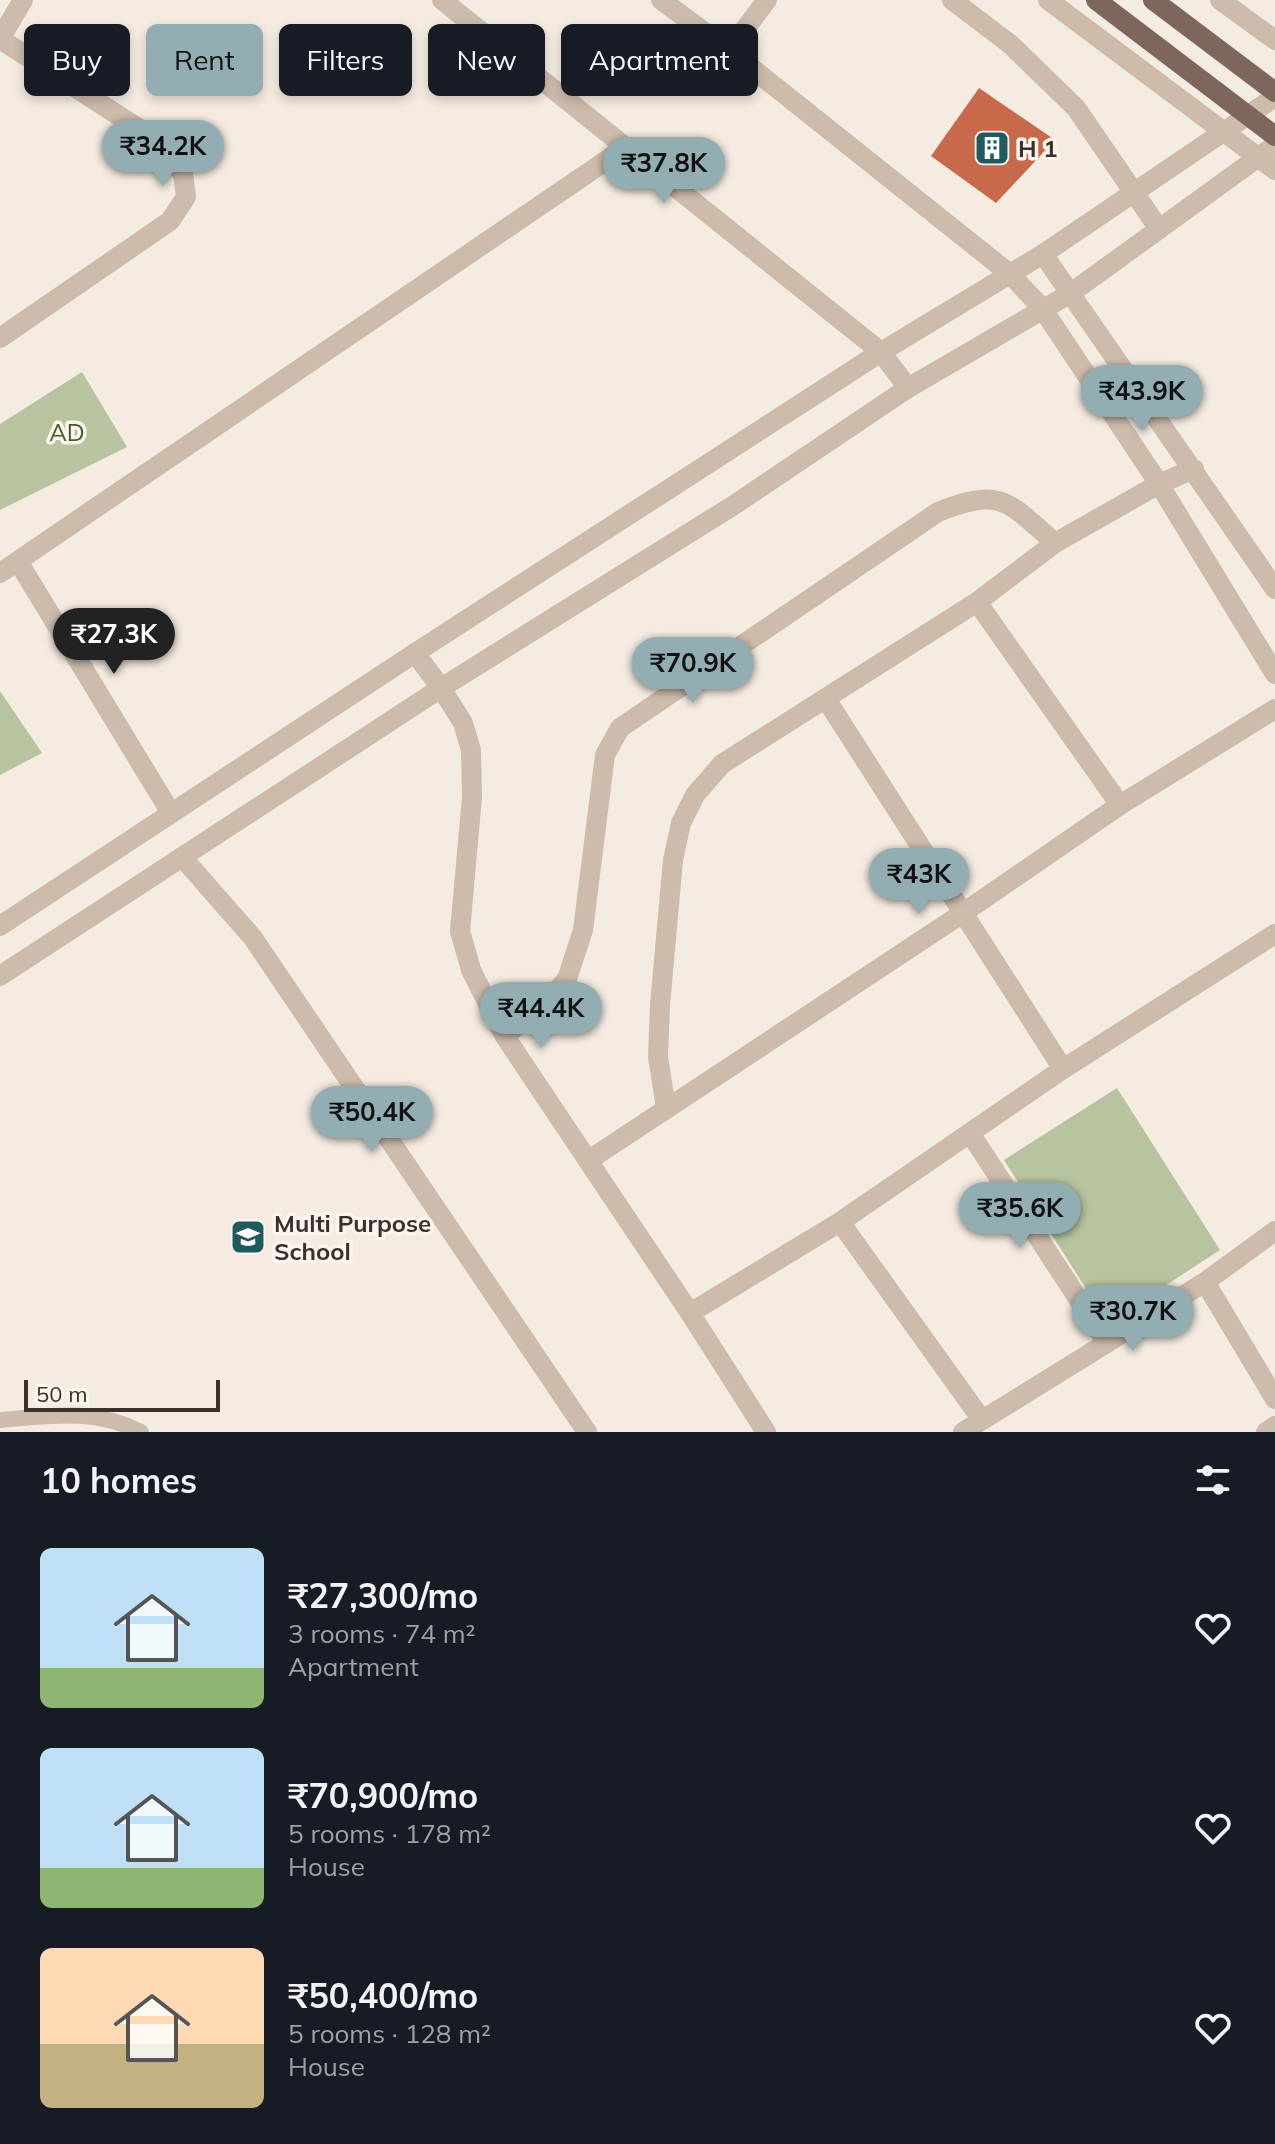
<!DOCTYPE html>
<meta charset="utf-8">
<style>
:root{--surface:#171b24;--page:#242831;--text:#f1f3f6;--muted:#9ea1a6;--accent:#92aeb2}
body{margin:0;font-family:Mulish,sans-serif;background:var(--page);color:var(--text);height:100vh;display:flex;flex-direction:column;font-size:30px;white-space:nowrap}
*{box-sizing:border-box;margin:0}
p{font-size:26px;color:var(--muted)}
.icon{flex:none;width:44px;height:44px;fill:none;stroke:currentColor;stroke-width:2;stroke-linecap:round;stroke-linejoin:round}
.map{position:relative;height:1432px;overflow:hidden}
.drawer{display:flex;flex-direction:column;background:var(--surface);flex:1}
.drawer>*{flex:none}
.banner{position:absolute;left:24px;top:24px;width:800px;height:72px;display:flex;gap:16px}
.scale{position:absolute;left:24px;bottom:20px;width:196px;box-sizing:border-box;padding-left:8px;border:4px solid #3b302b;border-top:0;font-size:22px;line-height:28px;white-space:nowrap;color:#3b302b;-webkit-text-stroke:6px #fbf5ee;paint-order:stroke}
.price{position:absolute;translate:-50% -68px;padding:0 18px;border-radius:28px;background:var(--accent);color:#111;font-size:26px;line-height:52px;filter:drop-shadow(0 2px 4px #0008)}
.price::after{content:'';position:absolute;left:50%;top:48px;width:24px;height:18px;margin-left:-12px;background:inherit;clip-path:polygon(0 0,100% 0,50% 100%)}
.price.selected{background:#222;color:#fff}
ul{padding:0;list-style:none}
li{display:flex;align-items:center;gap:24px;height:200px;padding:0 40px}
li span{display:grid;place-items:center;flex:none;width:224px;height:160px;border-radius:12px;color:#555}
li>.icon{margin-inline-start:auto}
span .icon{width:96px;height:96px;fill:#fffc;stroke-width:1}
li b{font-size:34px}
h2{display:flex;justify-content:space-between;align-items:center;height:96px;padding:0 40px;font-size:34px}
.pill{padding:0 28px;border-radius:12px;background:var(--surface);box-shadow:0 4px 12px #0003;font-size:28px;line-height:72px}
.pill.selected{background:var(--accent);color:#111}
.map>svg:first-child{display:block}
.green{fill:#b8c4a0}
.building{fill:#c8694b}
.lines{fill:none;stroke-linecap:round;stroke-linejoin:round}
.service{stroke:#cdbbac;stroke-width:16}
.minor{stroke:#cdbbac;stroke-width:20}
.tertiary{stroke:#cdbbac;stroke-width:20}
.primary{stroke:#7d675c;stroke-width:20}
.primary-bridge{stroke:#7d675c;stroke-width:20}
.labels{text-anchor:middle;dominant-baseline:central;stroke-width:7;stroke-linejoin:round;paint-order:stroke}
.poi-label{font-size:24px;font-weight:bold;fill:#3b302b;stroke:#fbf5ee;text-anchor:start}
.park-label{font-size:24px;fill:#4a5a2e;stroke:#fbf5ee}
</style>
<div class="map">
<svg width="1275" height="1432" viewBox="0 0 1275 1432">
<rect width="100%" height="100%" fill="#f4ebe1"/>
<path class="green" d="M82,372L127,447L0,510V424Z
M0,691L42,753L0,775Z
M1117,1088L1220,1250L1108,1323L1004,1160Z"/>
<path class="building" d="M979,88L1055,140L996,203L931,156Z"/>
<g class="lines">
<path class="service" d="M0,1420C50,1416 94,1408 141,1432"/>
<path class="minor" d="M442,0L881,352L908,388
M661,0L729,50L1010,274L1042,308L1159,484L1275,674
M952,0L1010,44L1076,108L1159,229
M0,39L155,139L183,174L186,197L170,221L0,338
M0,39L23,0
M729,50L767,0
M1043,254L1275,589
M19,563L171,813
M0,573L626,147
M977,602L1120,805
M415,653L441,688L463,723L471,750L472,797L460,931L471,970L504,1035L690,1313L766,1432
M826,699L1063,1069
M182,857L253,938L587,1432
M504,1035L536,1014L567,979L583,930L605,755L620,728L938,512C1002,487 1007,501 1055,543
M666,1108L658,1057L660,1005L673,860L681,823L695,795L722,764L977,602L1055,543L1159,484L1194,469
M970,1133L1107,1343
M589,1160L963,913L1120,805L1275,709
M840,1222L982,1420
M1205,1282L1275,1399
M690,1313L840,1222L1063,1069L1275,934
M963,1432L1205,1282L1275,1231
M1266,1432L1275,1426"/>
<path class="tertiary" d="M1048,0L1275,170
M1220,0L1275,40
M0,926L415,653L881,352L1043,254L1275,97
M0,976L441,688L734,505L908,388L1071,293L1275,145"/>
<path class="primary" d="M1153,0L1275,92"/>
<path class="primary-bridge" d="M1096,0L1275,136"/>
</g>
<defs>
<symbol id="building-square" viewBox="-11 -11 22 22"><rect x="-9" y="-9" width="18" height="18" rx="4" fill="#1f5a5e" stroke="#fbf5ee"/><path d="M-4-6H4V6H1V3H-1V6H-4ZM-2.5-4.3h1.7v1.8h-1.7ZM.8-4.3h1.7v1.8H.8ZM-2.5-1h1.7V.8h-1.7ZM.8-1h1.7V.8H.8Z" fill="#fff"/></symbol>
<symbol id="school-square" viewBox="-11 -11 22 22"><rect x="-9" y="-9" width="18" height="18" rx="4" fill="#1f5a5e" stroke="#fbf5ee"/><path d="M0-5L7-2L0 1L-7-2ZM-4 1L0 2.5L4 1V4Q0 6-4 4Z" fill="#fff"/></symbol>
</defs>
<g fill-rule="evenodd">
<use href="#building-square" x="972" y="128" width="40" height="40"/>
<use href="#school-square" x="228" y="1217" width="40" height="40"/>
</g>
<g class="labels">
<g class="poi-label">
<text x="1018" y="148">H 1</text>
<text x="274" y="1223">Multi Purpose<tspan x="274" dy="28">School</tspan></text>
</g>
<g class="park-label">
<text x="67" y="432">AD</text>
</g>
</g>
</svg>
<div class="scale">50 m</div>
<b class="price" style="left:163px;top:188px">₹34.2K</b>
<b class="price" style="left:664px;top:205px">₹37.8K</b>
<b class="price" style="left:1142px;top:433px">₹43.9K</b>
<b class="price selected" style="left:114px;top:676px">₹27.3K</b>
<b class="price" style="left:693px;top:705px">₹70.9K</b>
<b class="price" style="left:919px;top:916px">₹43K</b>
<b class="price" style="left:541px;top:1050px">₹44.4K</b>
<b class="price" style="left:372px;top:1154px">₹50.4K</b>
<b class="price" style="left:1020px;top:1250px">₹35.6K</b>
<b class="price" style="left:1133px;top:1353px">₹30.7K</b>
<div class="banner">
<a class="pill">Buy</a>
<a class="pill selected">Rent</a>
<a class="pill">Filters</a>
<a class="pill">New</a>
<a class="pill">Apartment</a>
</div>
</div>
<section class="drawer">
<h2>10 homes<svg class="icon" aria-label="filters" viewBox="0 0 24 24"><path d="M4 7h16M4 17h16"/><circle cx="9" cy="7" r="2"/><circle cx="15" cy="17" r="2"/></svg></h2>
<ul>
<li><span style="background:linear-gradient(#bfe0f5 75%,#8fb573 0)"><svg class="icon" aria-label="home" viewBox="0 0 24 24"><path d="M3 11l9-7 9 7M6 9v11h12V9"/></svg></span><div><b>₹27,300/mo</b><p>3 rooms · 74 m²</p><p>Apartment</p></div><svg class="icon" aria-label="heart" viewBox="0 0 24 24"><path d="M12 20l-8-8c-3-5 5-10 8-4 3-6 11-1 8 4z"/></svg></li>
<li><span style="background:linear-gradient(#bfe0f5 75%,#8fb573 0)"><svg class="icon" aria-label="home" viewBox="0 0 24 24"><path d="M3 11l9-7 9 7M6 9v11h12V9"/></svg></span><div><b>₹70,900/mo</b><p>5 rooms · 178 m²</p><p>House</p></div><svg class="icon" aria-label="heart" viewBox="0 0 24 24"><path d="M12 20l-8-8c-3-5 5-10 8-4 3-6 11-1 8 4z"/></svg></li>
<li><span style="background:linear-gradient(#ffd9b3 60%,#c2b280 0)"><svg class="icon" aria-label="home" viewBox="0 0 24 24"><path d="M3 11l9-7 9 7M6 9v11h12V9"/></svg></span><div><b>₹50,400/mo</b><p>5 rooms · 128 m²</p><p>House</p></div><svg class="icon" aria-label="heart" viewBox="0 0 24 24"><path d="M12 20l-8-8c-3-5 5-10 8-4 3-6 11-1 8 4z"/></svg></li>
</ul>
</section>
